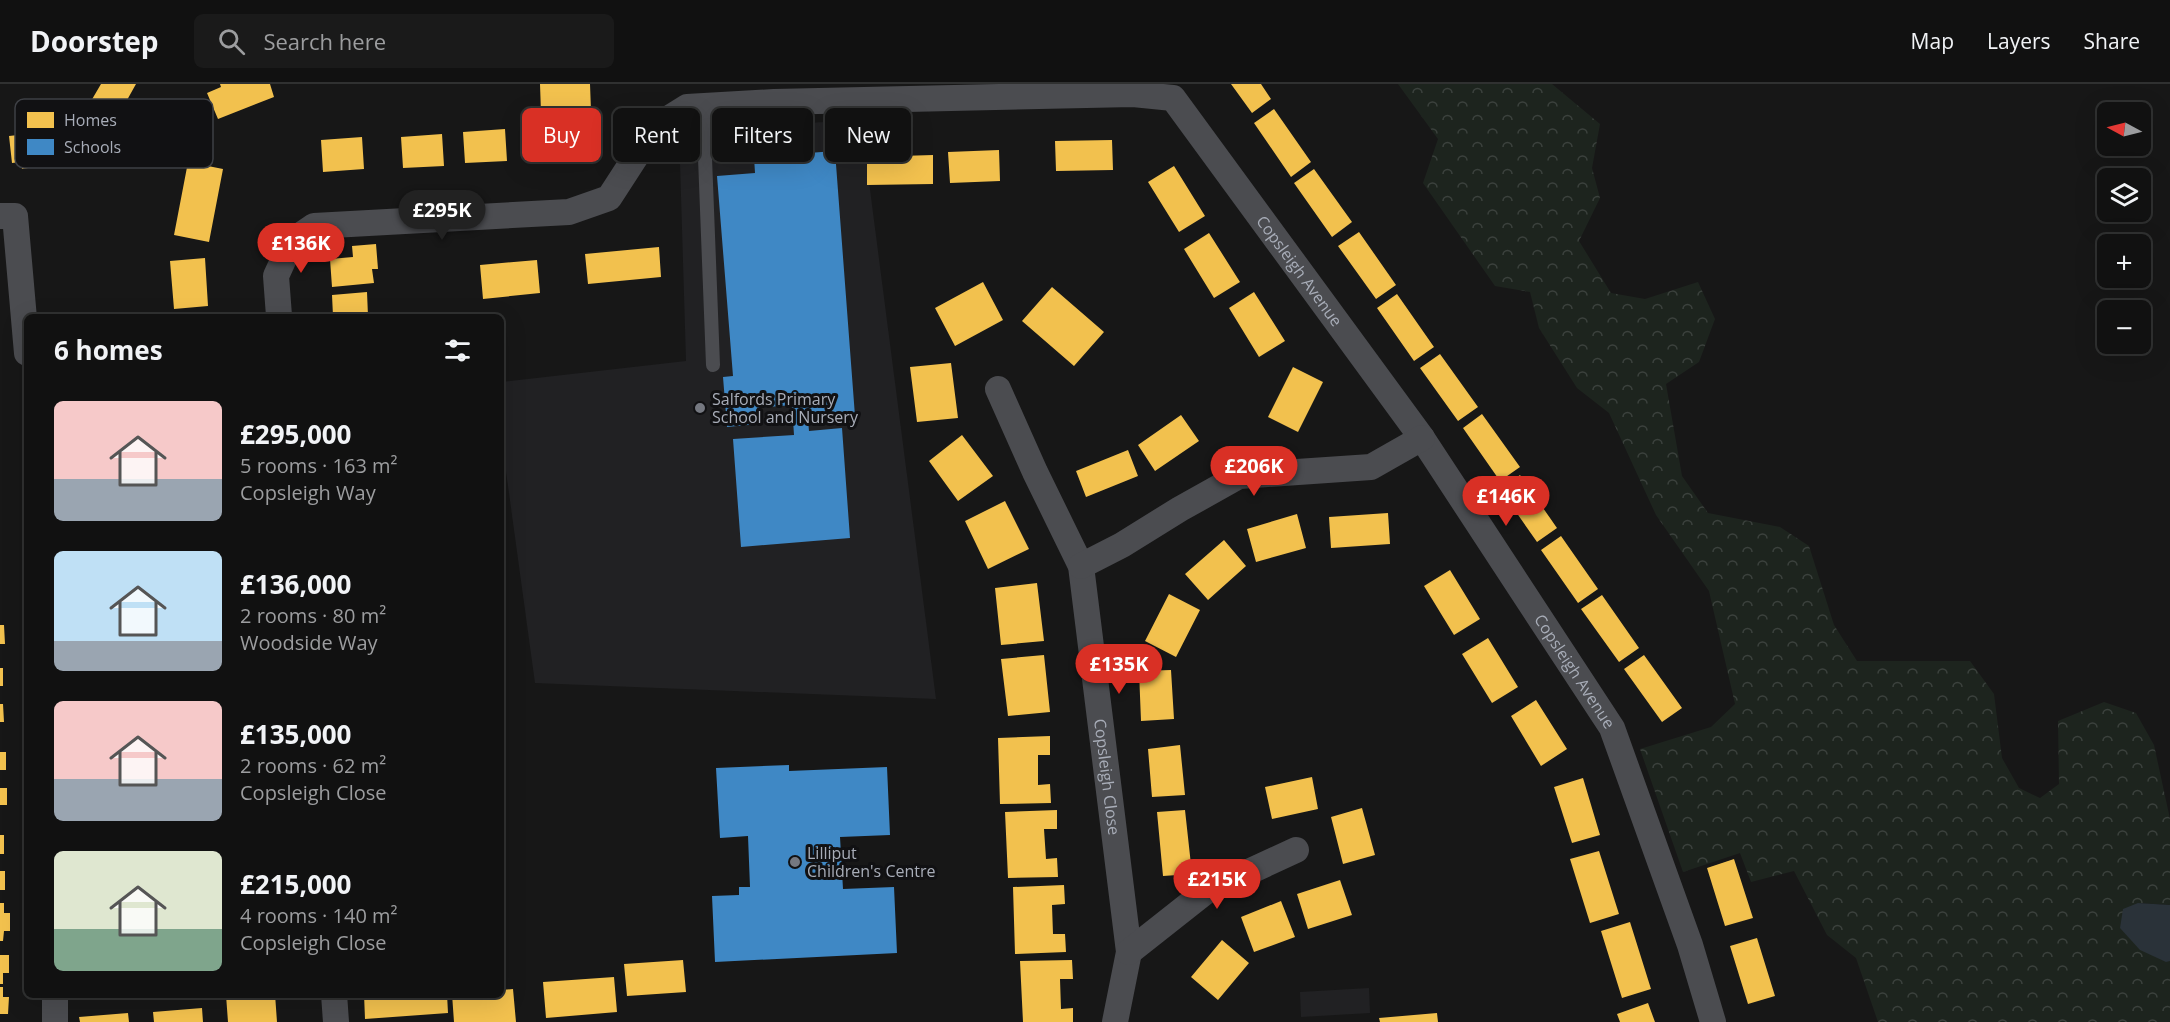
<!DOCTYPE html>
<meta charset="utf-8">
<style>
:root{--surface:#111;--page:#1a1a1a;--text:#f1f3f6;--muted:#9c9d9f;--line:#303131;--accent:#d93025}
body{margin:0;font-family:"Open Sans",sans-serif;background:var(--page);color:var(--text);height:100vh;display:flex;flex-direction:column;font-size:22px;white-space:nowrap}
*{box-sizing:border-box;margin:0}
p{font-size:20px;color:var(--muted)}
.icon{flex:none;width:33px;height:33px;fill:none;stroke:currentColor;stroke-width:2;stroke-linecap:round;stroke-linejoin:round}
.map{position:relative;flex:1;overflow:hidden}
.drawer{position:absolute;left:24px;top:230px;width:480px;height:684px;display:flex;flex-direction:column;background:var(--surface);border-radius:9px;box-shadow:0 6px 24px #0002,0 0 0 2px var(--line)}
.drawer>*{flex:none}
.hud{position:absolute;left:522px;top:24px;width:570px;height:54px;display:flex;gap:12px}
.needle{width:39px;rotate:277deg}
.tools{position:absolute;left:2097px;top:18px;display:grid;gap:12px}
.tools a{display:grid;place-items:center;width:54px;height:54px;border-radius:9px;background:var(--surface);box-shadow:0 6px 24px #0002,0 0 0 2px var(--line);font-size:30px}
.price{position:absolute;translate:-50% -51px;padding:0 14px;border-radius:21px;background:var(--accent);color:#fff;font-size:20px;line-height:39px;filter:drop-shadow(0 2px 3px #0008)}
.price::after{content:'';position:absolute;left:50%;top:36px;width:18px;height:14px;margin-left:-9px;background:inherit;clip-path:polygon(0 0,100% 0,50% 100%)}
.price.on{background:#222;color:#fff}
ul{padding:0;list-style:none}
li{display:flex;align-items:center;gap:18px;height:150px;padding:0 30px}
li span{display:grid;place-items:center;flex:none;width:168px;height:120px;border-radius:9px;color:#555}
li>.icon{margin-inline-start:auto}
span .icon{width:72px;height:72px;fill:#fffc;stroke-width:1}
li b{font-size:26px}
h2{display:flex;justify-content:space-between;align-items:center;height:72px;padding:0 30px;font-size:26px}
.pill{padding:0 21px;border-radius:9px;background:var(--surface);box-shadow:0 6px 24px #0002,0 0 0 2px var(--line);font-size:21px;line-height:54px}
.pill.on{background:var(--accent);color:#fff}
header{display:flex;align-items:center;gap:36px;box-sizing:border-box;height:84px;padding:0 30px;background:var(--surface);border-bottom:2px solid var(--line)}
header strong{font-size:28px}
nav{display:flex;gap:33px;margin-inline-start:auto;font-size:21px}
.search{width:420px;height:54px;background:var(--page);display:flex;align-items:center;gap:15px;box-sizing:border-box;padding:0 21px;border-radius:9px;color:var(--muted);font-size:22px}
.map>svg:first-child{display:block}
.built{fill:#212123}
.forest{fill:url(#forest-crowns)}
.water{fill:#2a3239}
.homes{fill:#f2c14e}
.schools{fill:#3f88c5}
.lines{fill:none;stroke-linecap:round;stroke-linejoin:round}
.service{stroke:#4b4c50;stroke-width:14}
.minor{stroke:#4b4c50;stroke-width:26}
.poi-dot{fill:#757880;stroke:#111113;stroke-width:2}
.labels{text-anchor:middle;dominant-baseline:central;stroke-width:6;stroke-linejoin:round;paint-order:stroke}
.street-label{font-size:16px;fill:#a8adb8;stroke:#111113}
.poi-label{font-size:16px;fill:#a8adb8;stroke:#111113;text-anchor:start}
.key{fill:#111113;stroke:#3e4045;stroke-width:1.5}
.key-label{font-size:16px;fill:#a8adb8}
</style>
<header>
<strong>Doorstep</strong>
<div class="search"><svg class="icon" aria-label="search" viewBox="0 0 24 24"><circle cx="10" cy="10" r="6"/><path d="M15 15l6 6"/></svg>Search here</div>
<nav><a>Map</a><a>Layers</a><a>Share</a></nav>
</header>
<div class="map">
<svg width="2170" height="938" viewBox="0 0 2170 938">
<defs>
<pattern id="forest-crowns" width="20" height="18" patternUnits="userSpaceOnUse" patternTransform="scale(1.5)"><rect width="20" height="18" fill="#1d241e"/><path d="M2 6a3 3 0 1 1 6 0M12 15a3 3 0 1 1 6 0" fill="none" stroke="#3b413d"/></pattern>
</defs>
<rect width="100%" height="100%" fill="#171717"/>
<path class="built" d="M861,36L936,615L535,599L501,351V298L686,277L679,46Z
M1369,904L1370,929L1301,933L1300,908Z"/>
<path class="forest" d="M1398,0H1552L1600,40L1592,84L1600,114L1579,157L1611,209L1645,215L1698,198L1715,235L1699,278L1666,300L1682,392L1708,429L1780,443L1809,462L1834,541L1857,577H1970L1994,610L2002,674L2019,704L2040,714L2059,700L2058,637L2104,618L2136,629L2154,661L2170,735V821L2138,819L2166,877H2170V938H1878L1856,874L1827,851L1794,787L1751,798L1740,769L1683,788L1640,665L1711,643L1735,620L1709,507L1656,431L1609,329L1577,304L1539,244L1530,208L1495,202L1423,99L1438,55Z"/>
<path class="water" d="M2138,819L2170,821V877L2166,878L2140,866L2120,844L2123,825Z"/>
<path class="homes" d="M101,0H136L112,43L84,29Z
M220,0H270L274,13L218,35L207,9L221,3Z
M540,0H590L591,27L541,29Z
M1231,0H1261L1271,15L1252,29Z
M1274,25L1311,78L1291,93L1254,39Z
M505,45L507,77L465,79L463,48Z
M36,49L40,82L22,85L21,78L12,79L9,52Z
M442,50L444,82L403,84L401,53Z
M362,53L364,85L323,88L321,56Z
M1112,56L1113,86L1056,87L1055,57Z
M999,66L1000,97L950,99L948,68Z
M933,71V100L867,101V73Z
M188,78L223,85L209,158L174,151Z
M1174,82L1205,132L1179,148L1148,98Z
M1314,85L1352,138L1332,153L1294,99Z
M1359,148L1396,201L1376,215L1338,162Z
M1209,149L1240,198L1214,214L1184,165Z
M376,160L378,185H372L374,199L332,203L330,175L353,173L352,162Z
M659,163L661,193L588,200L585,170Z
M205,174L208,222L174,225L170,177Z
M537,176L540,209L483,215L480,181Z
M983,198L1003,236L955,262L935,224Z
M1052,203L1104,248L1074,282L1022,237Z
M367,208L368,232H333L332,211Z
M1254,208L1285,257L1259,273L1229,224Z
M1397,210L1434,263L1414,277L1377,224Z
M1440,270L1478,323L1458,337L1420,284Z
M951,279L958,334L917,338L910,283Z
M1293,283L1323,298L1298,348L1268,333Z
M1482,330L1520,383L1500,397L1463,344Z
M1181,331L1199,357L1155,387L1138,361Z
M962,351L993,392L958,417L929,377Z
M1128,366L1138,392L1086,413L1076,387Z
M1520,391L1557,444L1537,458L1500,405Z
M1005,417L1029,465L988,485L965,437Z
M1388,429L1390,460L1331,464L1329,433Z
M1297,430L1306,464L1256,478L1247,445Z
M1561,452L1598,505L1578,519L1541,466Z
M1224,456L1246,482L1208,516L1185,490Z
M1450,486L1480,535L1454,551L1424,502Z
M1037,499L1044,557L1001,561L995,504Z
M1169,510L1200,526L1176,573L1145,557Z
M1602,511L1639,564L1619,578L1581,525Z
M0,541H4L5,560H0Z
M1488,554L1518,603L1492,619L1462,570Z
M1044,571L1050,628L1008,632L1001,575Z
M1644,571L1682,624L1662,638L1624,585Z
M0,584H3V602H0Z
M1171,586L1174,635L1141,637L1139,587Z
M1536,616L1567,665L1541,682L1511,632Z
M0,620H3L4,638H0Z
M1050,652V671H1038V701L1050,700L1051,719L1000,720L998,654Z
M1180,661L1185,711L1152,713L1148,665Z
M0,668H6V686H0Z
M1312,693L1318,725L1272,735L1265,703Z
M1583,694L1600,751L1572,759L1554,703Z
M0,704H7V721H0Z
M1362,724L1375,771L1343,780L1331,733Z
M1057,726V745H1044L1046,775L1057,774L1058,793L1008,794L1005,728Z
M1185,726L1192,790L1163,792L1157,728Z
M0,751H4V770H0Z
M1599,767L1619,830L1590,839L1570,775Z
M1734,775L1753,834L1725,842L1707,784Z
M0,787H5V806H0Z
M1340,796L1352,831L1308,845L1297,810Z
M1064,801L1065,820L1052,821L1053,850H1065L1066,868L1015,870L1013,803Z
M1281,817L1295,853L1254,868L1241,833Z
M0,819H4V829H10V847H4L3,857H0Z
M1630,838L1651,905L1622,914L1601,847Z
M1757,854L1775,912L1748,920L1730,862Z
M1222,856L1249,879L1218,916L1191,893Z
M0,871H9V889H3V900H0Z
M683,876L686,908L627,912L624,880Z
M1072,876L1073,895H1060L1061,925L1073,924V938H1023L1020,877Z
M614,893L617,928L546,934L543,898Z
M0,903H3V913H9L8,930H0Z
M513,905L516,938H454L452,910H501V906Z
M275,910L277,938H228L226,911Z
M364,910H447L448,929L365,935Z
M1648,919L1655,938H1620L1617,930Z
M202,924L203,938H154L153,928Z
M128,929L129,938H80L79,933Z
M1437,929L1438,938H1380L1379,934Z"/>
<path class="schools" d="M835,67L855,332L808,336L809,347L842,344L850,454L741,463L733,355L794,351L792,321L757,324L758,340L727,343L723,293L733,292L717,92L755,89L754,73Z
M789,681V687L887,683L890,751L840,753L843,805L894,803L897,869L715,878L712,812L739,811V803H750L748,752L720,754L716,684Z"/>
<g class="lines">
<path class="service" d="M703,22L713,281"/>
<g class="minor">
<path d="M0,132H15L27,269"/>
<path id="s1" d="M279,232L276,192L292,157L314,142L569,128L609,114L655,43L687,23L774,18L1133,10L1173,14L1422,354L1612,644L1690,861L1713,938"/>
<path id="s2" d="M998,305L1035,388L1081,482L1129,868L1115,938"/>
<path d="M1081,482L1122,461L1180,425L1239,392L1371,383L1422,354"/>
<path d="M1129,868L1205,808L1296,766"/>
<path d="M55,910V938"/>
<path d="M334,910L336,938"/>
</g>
</g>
<g class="poi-dot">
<circle cx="700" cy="324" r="6"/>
<circle cx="795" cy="778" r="6"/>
</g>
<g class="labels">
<g class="street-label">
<text stroke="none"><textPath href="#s1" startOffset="1226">Copsleigh Avenue</textPath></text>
<text stroke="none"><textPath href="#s1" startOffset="1712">Copsleigh Avenue</textPath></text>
<text stroke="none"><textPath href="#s2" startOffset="408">Copsleigh Close</textPath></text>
</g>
<g class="poi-label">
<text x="712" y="315">Salfords Primary<tspan x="712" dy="18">School and Nursery</tspan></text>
<text x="807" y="769">Lilliput<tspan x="807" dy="18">Children's Centre</tspan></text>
</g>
</g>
<rect x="15" y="15" width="198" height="69" rx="9" class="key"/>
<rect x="27" y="28" width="27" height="16" fill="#f2c14e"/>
<rect x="27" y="55" width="27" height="16" fill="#3f88c5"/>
<g class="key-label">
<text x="64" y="42">Homes</text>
<text x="64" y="69">Schools</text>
</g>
</svg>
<div class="tools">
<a><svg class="needle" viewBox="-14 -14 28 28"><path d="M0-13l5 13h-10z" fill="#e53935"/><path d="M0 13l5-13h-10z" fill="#9c9d9f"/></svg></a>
<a><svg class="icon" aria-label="layers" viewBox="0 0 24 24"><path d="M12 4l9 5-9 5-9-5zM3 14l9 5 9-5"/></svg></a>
<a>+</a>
<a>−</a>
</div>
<b class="price on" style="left:442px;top:157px">£295K</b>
<b class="price" style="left:301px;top:190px">£136K</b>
<b class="price" style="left:1254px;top:413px">£206K</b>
<b class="price" style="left:1506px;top:443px">£146K</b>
<b class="price" style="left:1119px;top:611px">£135K</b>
<b class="price" style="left:1217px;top:826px">£215K</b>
<div class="hud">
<a class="pill on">Buy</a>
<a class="pill">Rent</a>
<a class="pill">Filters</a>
<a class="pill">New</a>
</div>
<section class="drawer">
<h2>6 homes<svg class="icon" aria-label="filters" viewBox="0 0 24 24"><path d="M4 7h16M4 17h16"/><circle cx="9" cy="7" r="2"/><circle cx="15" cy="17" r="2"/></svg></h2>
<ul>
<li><span style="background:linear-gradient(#f6c9c9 65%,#9aa5b1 0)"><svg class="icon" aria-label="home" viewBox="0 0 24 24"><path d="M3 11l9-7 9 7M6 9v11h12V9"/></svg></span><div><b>£295,000</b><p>5 rooms · 163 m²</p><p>Copsleigh Way</p></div></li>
<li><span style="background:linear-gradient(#bfe0f5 75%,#9aa5b1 0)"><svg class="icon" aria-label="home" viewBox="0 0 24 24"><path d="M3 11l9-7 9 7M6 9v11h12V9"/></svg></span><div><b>£136,000</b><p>2 rooms · 80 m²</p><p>Woodside Way</p></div></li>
<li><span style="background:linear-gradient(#f6c9c9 65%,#9aa5b1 0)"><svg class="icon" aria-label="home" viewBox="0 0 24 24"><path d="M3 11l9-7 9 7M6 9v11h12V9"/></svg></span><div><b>£135,000</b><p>2 rooms · 62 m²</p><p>Copsleigh Close</p></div></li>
<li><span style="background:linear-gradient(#dfe7d0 65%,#7fa58c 0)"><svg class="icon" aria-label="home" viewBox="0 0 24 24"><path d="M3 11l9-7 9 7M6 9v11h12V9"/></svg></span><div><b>£215,000</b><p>4 rooms · 140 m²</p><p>Copsleigh Close</p></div></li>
</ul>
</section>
</div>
